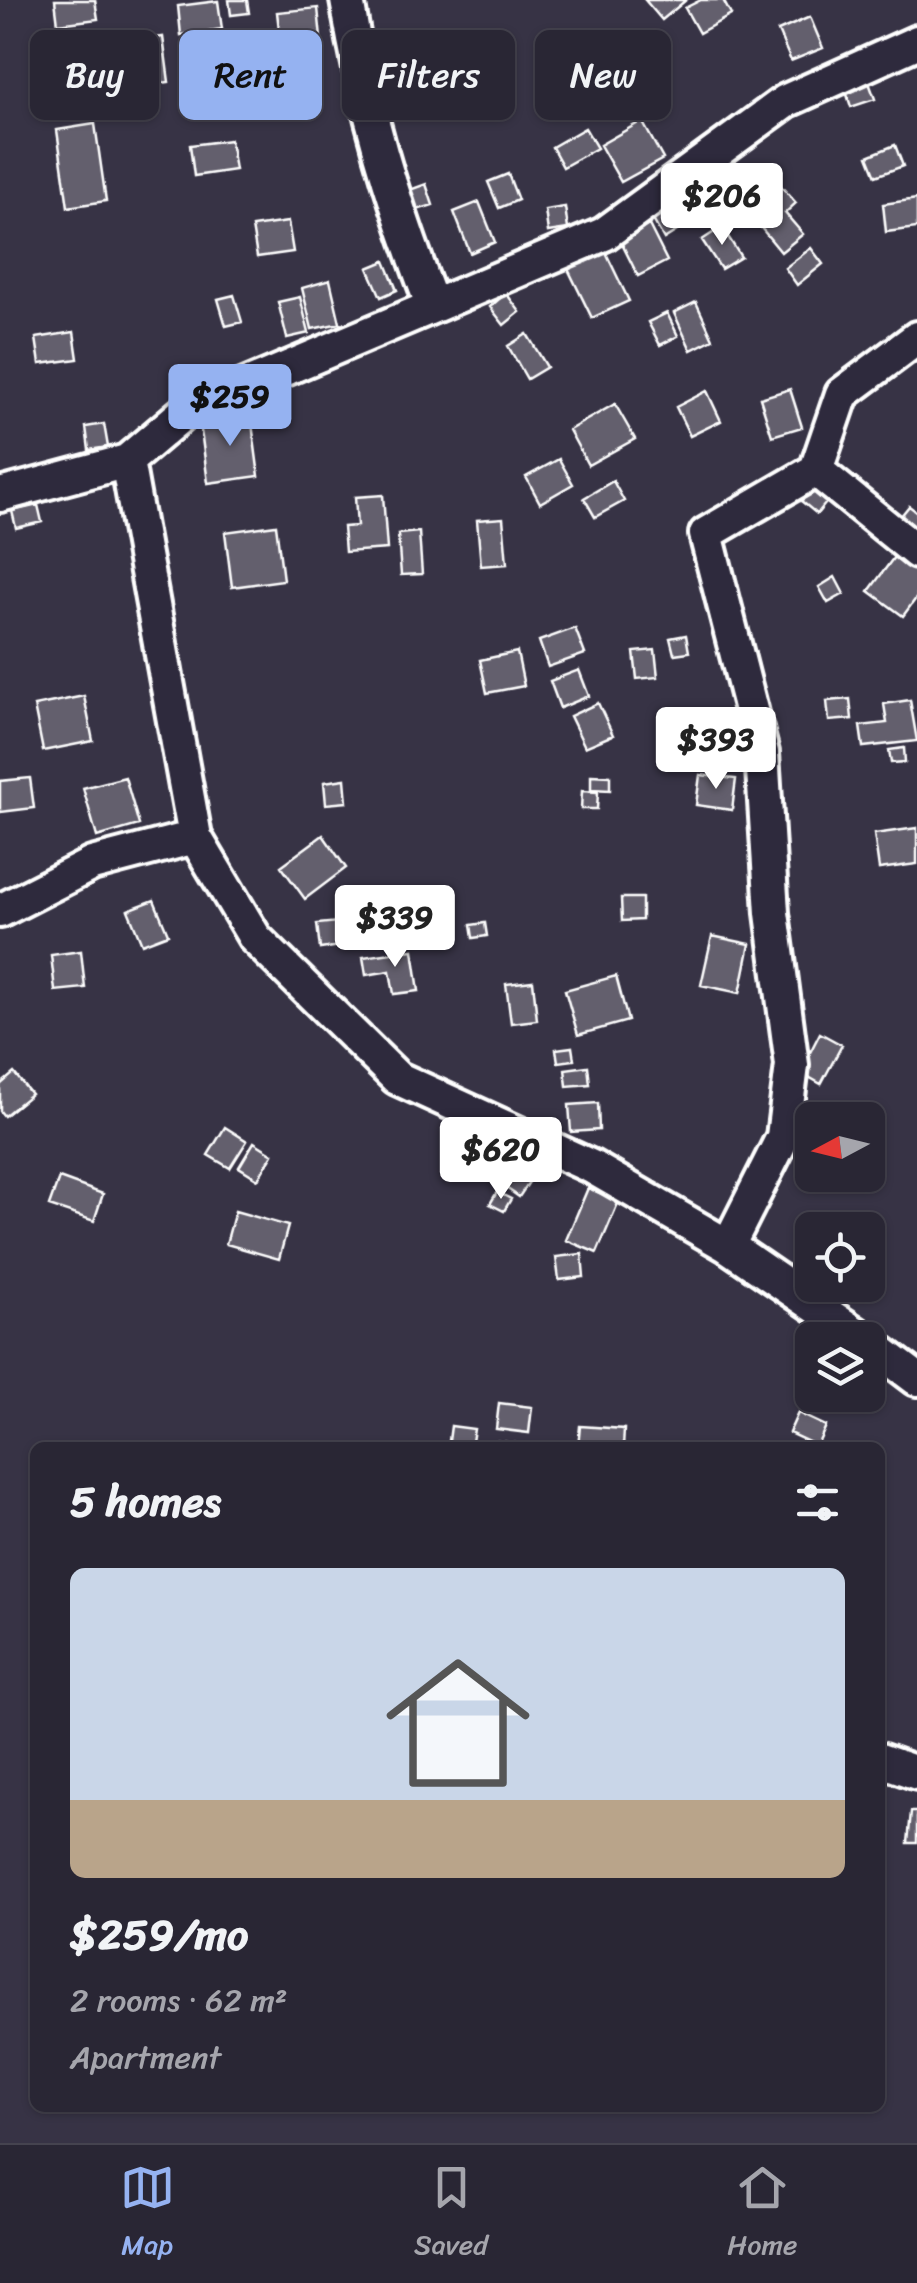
<!DOCTYPE html>
<meta charset="utf-8">
<style>
:root{--surface:#292634;--page:#312e3c;--text:#f1f3f6;--muted:#a5a5ac;--line:#45434f;--accent:#95b2f1}
body{margin:0;font-family:Sriracha,sans-serif;background:var(--page);color:var(--text);height:100vh;display:flex;flex-direction:column;font-size:38px;white-space:nowrap}
*{box-sizing:border-box;margin:0}
p{font-size:32px;color:var(--muted)}
.icon{flex:none;width:55px;height:55px;fill:none;stroke:currentColor;stroke-width:2;stroke-linecap:round;stroke-linejoin:round}
.map{position:relative;flex:1;overflow:hidden}
.details{position:absolute;left:30px;top:1442px;width:855px;height:670px;display:flex;flex-direction:column;background:var(--surface);border-radius:15px;box-shadow:0 2px 8px #0004,0 0 0 2px var(--line)}
.details>*{flex:none}
.guide{position:absolute;left:30px;top:30px;width:858px;height:90px;display:flex;gap:20px}
.needle{width:65px;rotate:263deg}
.tools{position:absolute;left:795px;top:1102px;display:grid;gap:20px}
.tools a{display:grid;place-items:center;width:90px;height:90px;border-radius:15px;background:var(--surface);box-shadow:0 2px 8px #0004,0 0 0 2px var(--line);font-size:50px}
.price{position:absolute;translate:-50% -85px;padding:0 22px;border-radius:10px;background:#fff;color:#222;font-size:32px;line-height:65px;filter:drop-shadow(0 2px 5px #0008)}
.price::after{content:'';position:absolute;left:50%;top:60px;width:30px;height:22px;margin-left:-15px;background:inherit;clip-path:polygon(0 0,100% 0,50% 100%)}
.price.selected{background:var(--accent);color:#111}
ul{padding:0;list-style:none}
li{display:grid;align-content:center;gap:20px;height:530px;padding:0 40px}
li span{display:grid;place-items:center;height:310px;border-radius:15px;color:#555}
li>.icon{margin-inline-start:auto}
span .icon{width:180px;height:180px;fill:#fffc;stroke-width:1}
li b{font-size:42px}
h2{display:flex;justify-content:space-between;align-items:center;height:120px;padding:0 40px;font-size:42px}
.pill{padding:0 35px;border-radius:15px;background:var(--surface);box-shadow:0 2px 8px #0004,0 0 0 2px var(--line);font-size:35px;line-height:90px}
.pill.selected{background:var(--accent);color:#111}
.tabs{display:flex;justify-content:space-around;align-items:center;height:140px;border-top:2px solid var(--line);background:var(--surface);font-size:28px;color:var(--muted)}
.tabs a{display:grid;justify-items:center;gap:5px}
.tabs .selected{color:var(--accent)}
.map>svg:first-child{display:block}
.building{fill:#635f6d;stroke:#fff;stroke-width:2.5}
.lines{fill:none;stroke-linecap:round;stroke-linejoin:round}
.street-casing{stroke:#fff;stroke-width:40}
.street{stroke:#2f2a3d;stroke-width:32}
</style>
<div class="map">
<svg width="917" height="2143" viewBox="0 0 917 2143">
<rect width="100%" height="100%" fill="#373345"/>
<filter id="ink" filterUnits="userSpaceOnUse"><feTurbulence type="fractalNoise" baseFrequency=".01" numOctaves="2"/><feDisplacementMap in="SourceGraphic" scale="20" xChannelSelector="R" yChannelSelector="G"/><feConvolveMatrix kernelMatrix="1 2 1 2 8 2 1 2 1" color-interpolation-filters="sRGB"/></filter>
<g filter="url(#ink)">
<path class="building" d="M55,0H95L98,19L58,24Z
M229,0H247L249,13L231,15Z
M645,0H686L662,20Z
M701,0H723L731,15L699,33L685,8Z
M218,1L222,29L181,35L178,6Z
M318,8L323,59L283,64L277,12Z
M810,17L823,48L791,61L778,31Z
M163,37L169,82L118,89L112,44Z
M217,38L220,65L199,69L195,40Z
M586,60L599,85L564,105L550,80Z
M867,77L875,99L851,107L844,85Z
M642,121L663,159L621,182L600,145Z
M95,124L106,201L68,207L57,130Z
M585,128L597,148L563,167L552,147Z
M230,140L235,170L194,176L190,145Z
M895,145L903,166L876,176L868,156Z
M740,166L760,190L740,207L720,182Z
M508,174L518,200L499,208L488,182Z
M426,184L433,205L414,211L407,191Z
M780,185L796,203L785,213L803,234L781,252L748,212Z
M683,199L696,219L664,239L652,218Z
M917,199V228L886,232L883,204Z
M479,202L495,242L470,253L454,212Z
M565,207L568,229L548,232L545,210Z
M288,222L293,252L257,257L252,227Z
M649,225L667,261L638,276L620,240Z
M722,227L741,257L721,269L702,240Z
M811,248L823,264L797,285L785,268Z
M605,251L629,301L592,318L568,269Z
M385,261L397,290L381,297L368,268Z
M330,280L340,323L312,329L302,288Z
M506,293L520,312L504,325L490,307Z
M234,295L242,322L226,326L218,299Z
M300,297L309,333L287,338L278,302Z
M696,302L713,339L691,350L674,313Z
M667,313L678,336L660,345L648,322Z
M74,332L78,359L40,364L36,338Z
M527,334L547,367L527,379L508,346Z
M790,389L802,427L772,436L760,398Z
M707,391L721,421L690,436L676,407Z
M615,404L635,439L588,465L569,430Z
M251,416L259,476L208,483L200,423Z
M104,424L108,447L89,450L86,427Z
M559,459L573,484L540,503L526,477Z
M613,481L624,501L595,517L584,498Z
M810,489L826,503L817,514L800,500Z
M383,495L387,549L345,552L343,527L357,526L355,497Z
M38,505L42,522L16,528L12,511Z
M909,506L917,512V537L896,522Z
M503,518L507,564L481,566L477,520Z
M276,525L283,580L232,587L225,532Z
M419,532L422,574L401,575L398,534Z
M897,553L917,568V597L903,616L869,591Z
M835,577L844,594L828,603L819,587Z
M575,628L585,654L548,667L539,641Z
M686,635L689,652L674,654L670,638Z
M655,650L658,677L637,679L634,652Z
M517,652L524,686L487,693L480,660Z
M579,670L589,696L560,708L550,681Z
M84,696L93,741L43,751L34,706Z
M850,699L852,719L829,721L827,701Z
M910,700L917,741L863,747L860,726L887,723L884,704Z
M598,703L613,735L585,747L570,716Z
M904,748L905,762L891,763L889,750Z
M591,775L610,776V790L591,789Z
M700,775L736,779L732,810L696,805Z
M125,777L139,825L97,837L83,788Z
M30,778L34,808L0,812V781Z
M345,779L347,802L326,804L324,782Z
M582,791L598,792L597,809H581Z
M917,828V864L879,869L874,834Z
M323,835L346,868L305,899L281,866Z
M621,898H642V920L622,921Z
M154,900L168,934L142,944L128,910Z
M338,922L341,946L320,949L317,924Z
M485,923L487,936L473,938L471,925Z
M712,936L750,944L740,993L701,985Z
M413,950L419,991L394,994L390,971L366,975L363,957Z
M81,951L85,988L55,991L51,955Z
M616,976L628,1021L578,1035L565,990Z
M533,981L537,1020L511,1023L506,984Z
M820,1033L842,1045L821,1084L800,1072Z
M572,1047L574,1060L558,1062L556,1049Z
M588,1066L590,1084L567,1086L565,1069Z
M14,1073L31,1094L4,1116L0,1111V1085Z
M598,1103L599,1130L571,1132L569,1105Z
M225,1127L247,1141L230,1168L208,1155Z
M254,1142L273,1154L258,1179L239,1167Z
M513,1162L533,1176L519,1197L499,1183Z
M59,1178L103,1194L94,1221L49,1206Z
M588,1188L619,1201L597,1253L566,1240Z
M497,1192L511,1199L504,1211L490,1204Z
M235,1211L288,1226L279,1259L226,1244Z
M582,1254L584,1277L559,1280L556,1257Z
M814,1395L837,1398L829,1414L810,1404Z
M499,1403L532,1407L529,1433L496,1429Z
M798,1413L826,1426L817,1446L789,1433Z
M451,1426L474,1429L471,1448H448Z
M580,1426L624,1429L623,1448H578Z
M498,1441L532,1445L531,1448H498Z
M911,1812H917V1843H908Z"/>
<g class="lines">
<defs>
<path id="street" d="M347,0C365,111 392,199 432,304
M127,461L195,837L255,938L397,1078L592,1167L728,1246L865,1340
M816,470L917,552
M0,495L127,461L186,411L604,234L786,101L917,42
M0,911L92,864L195,837
M728,1246L783,1137L792,1065L772,913L762,753L706,534L816,470L842,394L917,338
M868,1342L917,1379
M880,1760L917,1773"/>
</defs>
<use href="#street" class="street-casing"/>
<use href="#street" class="street"/>
</g>
</g>
</svg>
<div class="tools">
<a><svg class="needle" viewBox="-14 -14 28 28"><path d="M0-13l5 13h-10z" fill="#e53935"/><path d="M0 13l5-13h-10z" fill="#a5a5ac"/></svg></a>
<a><svg class="icon" aria-label="locate" viewBox="0 0 24 24"><circle cx="12" cy="12" r="6"/><path d="M12 2v4M12 18v4M2 12h4M18 12h4"/></svg></a>
<a><svg class="icon" aria-label="layers" viewBox="0 0 24 24"><path d="M12 4l9 5-9 5-9-5zM3 14l9 5 9-5"/></svg></a>
</div>
<b class="price" style="left:722px;top:248px">$206</b>
<b class="price selected" style="left:230px;top:449px">$259</b>
<b class="price" style="left:716px;top:792px">$393</b>
<b class="price" style="left:395px;top:970px">$339</b>
<b class="price" style="left:501px;top:1202px">$620</b>
<div class="guide">
<a class="pill">Buy</a>
<a class="pill selected">Rent</a>
<a class="pill">Filters</a>
<a class="pill">New</a>
</div>
<section class="details">
<h2>5 homes<svg class="icon" aria-label="filters" viewBox="0 0 24 24"><path d="M4 7h16M4 17h16"/><circle cx="9" cy="7" r="2"/><circle cx="15" cy="17" r="2"/></svg></h2>
<ul>
<li><span style="background:linear-gradient(#c9d6e8 75%,#b9a48a 0)"><svg class="icon" aria-label="home" viewBox="0 0 24 24"><path d="M3 11l9-7 9 7M6 9v11h12V9"/></svg></span><div><b>$259/mo</b><p>2 rooms · 62 m²</p><p>Apartment</p></div></li>
</ul>
</section>
</div>
<nav class="tabs">
<a class="selected"><svg class="icon" aria-label="map" viewBox="0 0 24 24"><path d="M3 6l6-2 6 2 6-2v14l-6 2-6-2-6 2zM9 4v14M15 6v14"/></svg>Map</a>
<a><svg class="icon" aria-label="saved" viewBox="0 0 24 24"><path d="M7 4h10v16l-5-4-5 4z"/></svg>Saved</a>
<a><svg class="icon" aria-label="home" viewBox="0 0 24 24"><path d="M3 11l9-7 9 7M6 9v11h12V9"/></svg>Home</a>
</nav>
